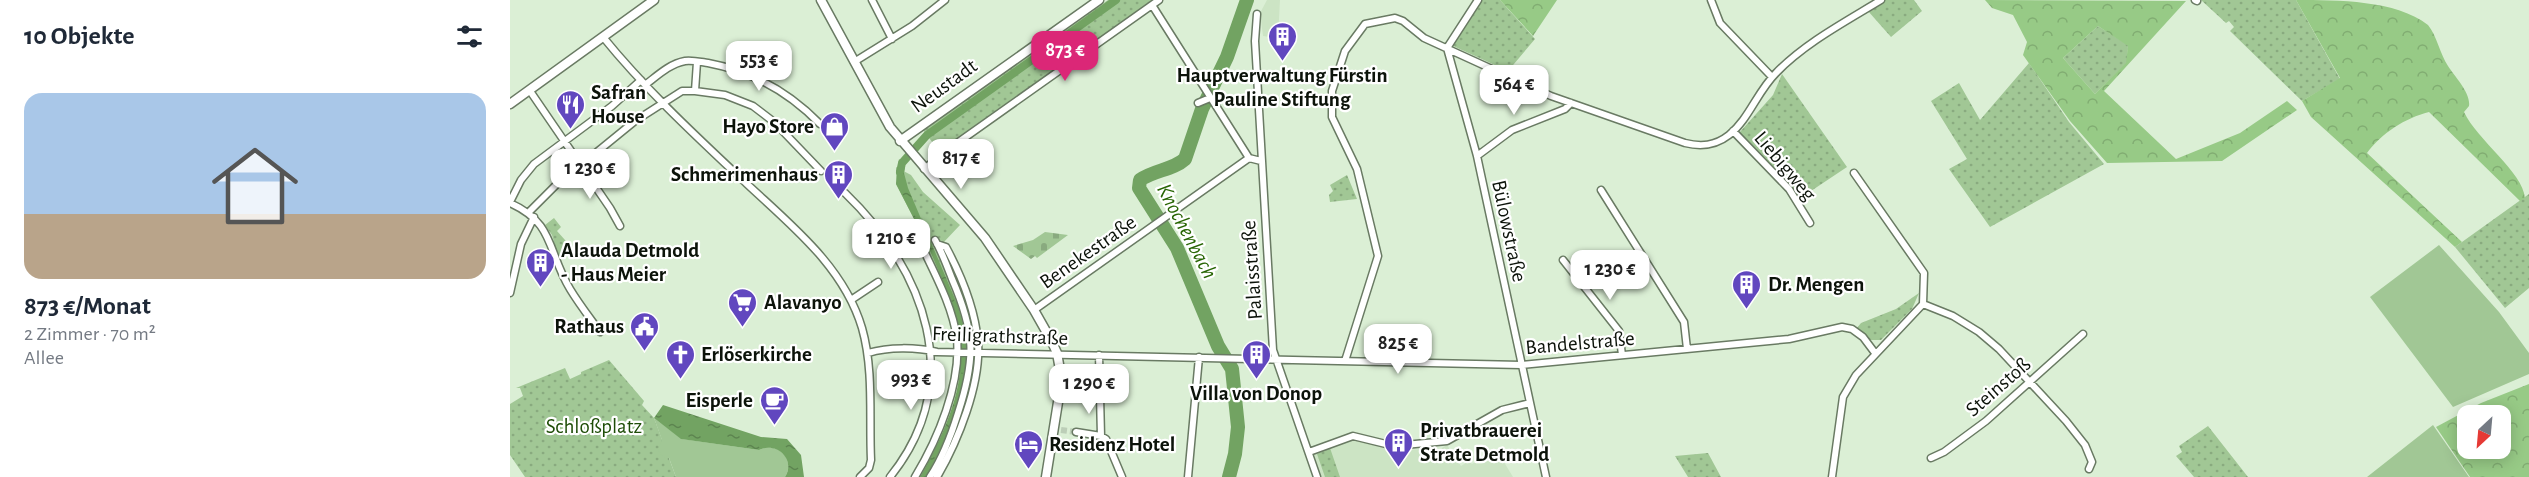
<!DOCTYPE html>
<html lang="de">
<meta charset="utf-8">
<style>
:root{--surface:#fff;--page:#f2f2f3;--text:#1f2937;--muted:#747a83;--line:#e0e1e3;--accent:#db2777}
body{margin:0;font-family:"Alegreya Sans",sans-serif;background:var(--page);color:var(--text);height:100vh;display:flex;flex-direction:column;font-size:22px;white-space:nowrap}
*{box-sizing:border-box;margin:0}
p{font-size:20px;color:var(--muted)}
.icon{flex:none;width:33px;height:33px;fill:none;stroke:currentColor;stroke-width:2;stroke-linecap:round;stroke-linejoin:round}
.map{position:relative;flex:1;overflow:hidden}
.details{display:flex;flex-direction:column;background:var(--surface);width:510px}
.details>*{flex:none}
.needle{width:39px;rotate:206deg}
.tools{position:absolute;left:1947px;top:405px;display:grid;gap:12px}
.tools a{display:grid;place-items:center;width:54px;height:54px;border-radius:12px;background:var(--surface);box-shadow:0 3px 15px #0003;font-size:30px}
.price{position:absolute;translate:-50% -51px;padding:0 14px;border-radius:12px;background:#fff;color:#222;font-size:20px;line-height:39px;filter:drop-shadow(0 2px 3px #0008)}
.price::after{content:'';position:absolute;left:50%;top:36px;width:18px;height:14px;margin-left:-9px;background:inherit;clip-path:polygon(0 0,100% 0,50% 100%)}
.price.active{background:var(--accent);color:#fff}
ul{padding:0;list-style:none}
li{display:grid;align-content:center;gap:12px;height:318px;padding:0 24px}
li+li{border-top:2px solid var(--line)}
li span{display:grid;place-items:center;height:186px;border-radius:18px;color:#555}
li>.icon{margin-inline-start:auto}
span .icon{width:108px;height:108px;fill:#fffc;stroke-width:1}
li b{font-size:26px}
h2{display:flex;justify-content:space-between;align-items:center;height:72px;padding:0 24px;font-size:26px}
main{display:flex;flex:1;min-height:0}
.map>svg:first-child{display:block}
.built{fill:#cce4c4}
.grass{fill:url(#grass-dots)}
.forest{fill:url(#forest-crowns);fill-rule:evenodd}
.cemetery{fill:url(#cemetery-stones)}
.garden{fill:#a1c795}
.water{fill:url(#water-ripples)}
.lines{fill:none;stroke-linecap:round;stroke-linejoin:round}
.canal{stroke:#72a362;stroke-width:8}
.river{stroke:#72a362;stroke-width:14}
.street-tunnel{stroke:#bcceb7;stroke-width:6;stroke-dasharray:6 3;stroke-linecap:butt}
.street-casing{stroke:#697a63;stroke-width:9}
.secondary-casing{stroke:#697a63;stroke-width:11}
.street{stroke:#fff;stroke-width:6}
.secondary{stroke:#fff;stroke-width:8}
.labels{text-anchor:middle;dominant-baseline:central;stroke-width:4.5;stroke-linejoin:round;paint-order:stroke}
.poi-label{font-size:21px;font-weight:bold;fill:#0c130a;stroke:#fff;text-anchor:start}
.street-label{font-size:21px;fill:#0c130a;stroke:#fff}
.park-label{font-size:21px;fill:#1e4d07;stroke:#fff}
.water-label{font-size:22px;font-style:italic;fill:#276503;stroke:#fff}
</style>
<main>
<section class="details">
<h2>10 Objekte<svg class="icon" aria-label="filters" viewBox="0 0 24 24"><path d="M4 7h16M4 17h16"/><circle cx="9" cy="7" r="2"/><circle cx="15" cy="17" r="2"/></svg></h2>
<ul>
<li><span style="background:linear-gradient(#a9c7e8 65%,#b9a48a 0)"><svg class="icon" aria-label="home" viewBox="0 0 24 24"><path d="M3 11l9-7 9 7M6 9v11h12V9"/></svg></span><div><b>873 €/Monat</b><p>2 Zimmer · 70 m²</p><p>Allee</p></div></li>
</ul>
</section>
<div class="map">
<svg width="2019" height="477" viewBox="0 0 2019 477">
<defs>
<pattern id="grass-dots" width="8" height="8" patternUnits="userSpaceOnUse" patternTransform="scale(1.5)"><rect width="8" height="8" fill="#a1c795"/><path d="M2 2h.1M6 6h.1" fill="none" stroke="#89aa7f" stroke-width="1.8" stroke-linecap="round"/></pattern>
<pattern id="forest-crowns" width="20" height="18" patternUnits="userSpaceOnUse" patternTransform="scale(1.5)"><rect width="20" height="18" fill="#97ca86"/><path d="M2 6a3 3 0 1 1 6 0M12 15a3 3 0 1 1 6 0" fill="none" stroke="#81ad72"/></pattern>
<pattern id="cemetery-stones" width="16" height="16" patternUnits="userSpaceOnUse" patternTransform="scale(1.5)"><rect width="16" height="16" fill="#a1c795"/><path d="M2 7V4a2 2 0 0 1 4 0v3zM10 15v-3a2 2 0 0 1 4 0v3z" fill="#89aa7f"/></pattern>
<pattern id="water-ripples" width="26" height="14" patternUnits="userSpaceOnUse" patternTransform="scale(1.5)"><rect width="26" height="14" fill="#72a362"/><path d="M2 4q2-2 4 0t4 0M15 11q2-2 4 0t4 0" fill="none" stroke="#5c844f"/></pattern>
</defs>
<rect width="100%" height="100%" fill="#dbefd5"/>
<path class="built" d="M757,0H770L768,38L753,36L750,13Z
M847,439L855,440L879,450L930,449L937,445L951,466L959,461L962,464L986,449L1003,477H811L804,454Z"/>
<path class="grass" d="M598,0H646L429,151L413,130Z
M970,0H990L1025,39L998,71L941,45Z
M1375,0H1404L1412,11L1381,37L1358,11Z
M1691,0H1786L1830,79L1792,101L1720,31L1724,27L1719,21L1716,23Z
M1588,26L1618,45L1617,63L1585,94L1553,58Z
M1519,63L1559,122L1594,164L1480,227L1439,169L1457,159L1421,101L1449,83L1470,120Z
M1272,74L1337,167L1289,199L1277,182L1229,133L1263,95Z
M386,167L401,175L413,192L450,225L433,243C447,277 461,309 466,345H448L425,269L415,247L418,246L386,184Z
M837,175L847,199L820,202L819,195L823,191L820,185Z
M2019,194V288L1995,308L1945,247Z
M44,218L51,227L47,231L63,249L53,257L48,256L42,235L35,225Z
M1409,293L1402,309L1371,340H1360L1347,328L1351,323L1386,309Z
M99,360L134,401L132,405L144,418L166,477H15L0,455V404L13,396L10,388H6L55,368L60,379L71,374V372Z
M1698,426L1738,477H1684L1666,456L1672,452L1669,446Z
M820,448L830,477H815L807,454Z
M1198,453L1211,477H1178L1165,456Z"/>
<path class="forest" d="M990,0H1047L1023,36Z
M1475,0L1676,1L1594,91L1666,159L1730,133L1777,101L1787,110L1712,161L1597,163L1560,121L1513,55L1517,42L1503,15L1482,8ZM1588,26L1618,46L1616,63L1585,94L1553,58Z
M1786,0C1828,0 1886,0 1918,25C1927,36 1930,54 1938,66C1945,77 1961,93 1959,106L1954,112C1967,140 2013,172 2015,198L2010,201L1919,112C1895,118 1872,133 1857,153L1952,242L1945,247L1801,117L1792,101L1830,78Z
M2019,384V477H1960L1926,427L1971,403ZM1958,416H1990V448H1958Z"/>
<path class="cemetery" d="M535,232L558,235L527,258L525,256L521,259L503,246L523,240Z"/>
<path class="garden" d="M1929,245L1989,312L2019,353V374L1943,407L1860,297Z
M144,418L172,439L249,450C267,441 286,459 275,477H166L159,458L153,457L148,450L152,440Z
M1923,425L1959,477H1857Z"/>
<path class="water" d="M389,159L395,166L394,173L398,188L448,306L459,345H450L447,320L440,298L418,246L386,184Z
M458,359C451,401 437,441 416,477H410C428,446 452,396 450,360Z
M153,405L251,437L277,439L291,455L294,477H275C286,460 267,441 249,450L171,439L144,418Z"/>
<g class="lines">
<path class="canal" d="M390,172L392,163L417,135L606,0
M453,334L454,369"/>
<path class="river" d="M719,477L725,454L728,427L722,369L708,346L667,248L629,188L630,180C644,170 663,170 675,159L692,109L717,57L737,0"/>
<path class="street-tunnel" d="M551,430L566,432"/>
<defs>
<path id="street" d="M362,0L382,39
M1201,0L1210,23L1262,77
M1685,0L1687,1
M642,5L739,158L751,161
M747,14L745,41L763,350L807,477
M93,37C136,90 187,137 237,184C282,226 334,267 352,328C364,370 359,417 361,460L359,468L350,477
M937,48L967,156L1036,477
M937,48L968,0
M344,62L402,26L435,0
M135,85C147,76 159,64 175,61C182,60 191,62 198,63C241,71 279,92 310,124
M20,91L100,208L110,226
M185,91L187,62
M688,103L700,98
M1223,131L1279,189L1300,223
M967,156L1002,130L1055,109L1061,103
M71,165L125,121L172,91H185L215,95L243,106L264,122L311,171
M414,169L443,146L649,0
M1091,190L1174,322L1177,349
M335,193C415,270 457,381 380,477
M0,202L11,180L24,164L102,106L131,80
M0,203C45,223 37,251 60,289C69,304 80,318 90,332
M19,212L50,181L72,167
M1053,260L1109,331L1112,355
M0,293L11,244L24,217
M341,300L368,282
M1413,304L1443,316L1469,332L1489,349L1556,421L1575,445L1582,462L1579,469
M524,310L739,158
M358,353C379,347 405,347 427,352L1011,365L1279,339L1332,327L1342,329L1353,337L1365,353
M589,355L591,436
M835,361L868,256L847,169L822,117V91L835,51L855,24L885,18L893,21L914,38L1041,96L1175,143C1191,147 1205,146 1219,135C1239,119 1247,92 1266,73C1295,43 1335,22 1371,0
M566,432L591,436L596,439L612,477
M799,452L843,436L884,446L937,441L992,410L1020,403
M1421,458L1434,452L1476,421L1573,334
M405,477C428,439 451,384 447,339C443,309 428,280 415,253
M420,477C433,457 441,436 448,413C466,358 465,332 442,279C437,266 432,252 425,240
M427,477C448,441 471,384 468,342C465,309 451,275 436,247L427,244
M678,477L689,357
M1322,477L1333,397L1346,375L1413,304L1414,273L1344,173"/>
<path id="secondary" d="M311,0L380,127L475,238L524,310L541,340L547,353L550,370L549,396L536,477
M0,104L144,0
M390,141L589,0"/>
</defs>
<use href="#street" class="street-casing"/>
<use href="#secondary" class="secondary-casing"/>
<use href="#street" class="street"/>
<use href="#secondary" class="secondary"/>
</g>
<defs>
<symbol id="building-pin" viewBox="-11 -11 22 30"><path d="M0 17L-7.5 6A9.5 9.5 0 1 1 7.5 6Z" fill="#6147bf" stroke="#fff"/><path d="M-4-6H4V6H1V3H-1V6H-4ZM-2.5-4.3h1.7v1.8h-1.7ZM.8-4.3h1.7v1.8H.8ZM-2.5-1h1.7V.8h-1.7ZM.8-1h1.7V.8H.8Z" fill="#fff"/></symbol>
<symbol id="restaurant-pin" viewBox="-11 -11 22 30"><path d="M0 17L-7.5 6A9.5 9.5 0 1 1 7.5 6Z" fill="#6147bf" stroke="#fff"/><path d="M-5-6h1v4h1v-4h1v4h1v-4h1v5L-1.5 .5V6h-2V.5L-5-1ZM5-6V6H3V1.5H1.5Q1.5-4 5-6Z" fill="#fff"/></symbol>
<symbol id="shop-pin" viewBox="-11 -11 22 30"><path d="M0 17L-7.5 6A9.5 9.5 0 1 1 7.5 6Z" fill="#6147bf" stroke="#fff"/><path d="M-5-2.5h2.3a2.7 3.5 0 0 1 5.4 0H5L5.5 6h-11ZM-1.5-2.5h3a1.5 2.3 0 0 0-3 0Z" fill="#fff"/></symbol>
<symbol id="supermarket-pin" viewBox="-11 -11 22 30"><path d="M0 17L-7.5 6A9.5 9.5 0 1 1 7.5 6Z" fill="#6147bf" stroke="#fff"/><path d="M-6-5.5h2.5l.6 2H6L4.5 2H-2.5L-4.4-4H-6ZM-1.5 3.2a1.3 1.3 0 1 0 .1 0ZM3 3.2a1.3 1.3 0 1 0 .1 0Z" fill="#fff"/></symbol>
<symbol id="civic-pin" viewBox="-11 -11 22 30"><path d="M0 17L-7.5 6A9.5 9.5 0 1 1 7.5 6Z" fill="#6147bf" stroke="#fff"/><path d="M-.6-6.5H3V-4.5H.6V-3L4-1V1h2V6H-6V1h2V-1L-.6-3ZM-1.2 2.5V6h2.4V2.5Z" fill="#fff"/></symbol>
<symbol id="church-pin" viewBox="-11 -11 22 30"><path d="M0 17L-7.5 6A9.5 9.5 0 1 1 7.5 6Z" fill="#6147bf" stroke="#fff"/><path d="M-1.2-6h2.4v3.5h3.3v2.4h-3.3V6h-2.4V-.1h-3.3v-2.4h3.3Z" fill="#fff"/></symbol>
<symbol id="cafe-pin" viewBox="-11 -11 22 30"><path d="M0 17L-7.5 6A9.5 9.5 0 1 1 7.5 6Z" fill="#6147bf" stroke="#fff"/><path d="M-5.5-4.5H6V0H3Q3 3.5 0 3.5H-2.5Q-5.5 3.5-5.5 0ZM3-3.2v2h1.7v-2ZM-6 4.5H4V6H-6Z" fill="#fff"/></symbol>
<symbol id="hotel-pin" viewBox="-11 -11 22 30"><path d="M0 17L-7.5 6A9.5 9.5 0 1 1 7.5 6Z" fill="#6147bf" stroke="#fff"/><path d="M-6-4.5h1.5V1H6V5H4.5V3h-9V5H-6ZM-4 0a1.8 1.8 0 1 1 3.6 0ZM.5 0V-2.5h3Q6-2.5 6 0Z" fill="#fff"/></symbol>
</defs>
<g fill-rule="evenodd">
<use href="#building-pin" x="756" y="20" width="33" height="45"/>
<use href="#restaurant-pin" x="44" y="88" width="33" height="45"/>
<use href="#shop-pin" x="308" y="110" width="33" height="45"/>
<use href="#building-pin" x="312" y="158" width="33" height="45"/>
<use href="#building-pin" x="14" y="246" width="33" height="45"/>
<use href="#building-pin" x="1220" y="268" width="33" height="45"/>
<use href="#supermarket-pin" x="216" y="286" width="33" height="45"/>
<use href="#civic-pin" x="118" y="310" width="33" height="45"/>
<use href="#church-pin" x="154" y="338" width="33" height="45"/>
<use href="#building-pin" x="730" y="338" width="33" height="45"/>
<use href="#cafe-pin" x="248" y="384" width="33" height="45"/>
<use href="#building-pin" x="872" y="426" width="33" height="45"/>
<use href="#hotel-pin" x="502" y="428" width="33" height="45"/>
</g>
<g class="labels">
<g class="poi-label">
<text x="772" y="75" text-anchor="middle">Hauptverwaltung Fürstin<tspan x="772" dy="24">Pauline Stiftung</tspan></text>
<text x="81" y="92">Safran<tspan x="81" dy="24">House</tspan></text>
<text x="304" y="126" text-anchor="end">Hayo Store</text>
<text x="308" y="174" text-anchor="end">Schmerimenhaus</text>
<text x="51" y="250">Alauda Detmold<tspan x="51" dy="24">- Haus Meier</tspan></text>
<text x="1258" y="284">Dr. Mengen</text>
<text x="254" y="302">Alavanyo</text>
<text x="114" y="326" text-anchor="end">Rathaus</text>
<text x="191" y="354">Erlöserkirche</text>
<text x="746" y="393" text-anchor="middle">Villa von Donop</text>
<text x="243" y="400" text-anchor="end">Eisperle</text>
<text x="910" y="430">Privatbrauerei<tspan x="910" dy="24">Strate Detmold</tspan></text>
<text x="539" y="444">Residenz Hotel</text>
</g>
<g class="street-label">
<text transform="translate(434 86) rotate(-36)">Neustadt</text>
<text transform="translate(1275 166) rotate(50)">Liebigweg</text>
<text transform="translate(999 231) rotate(78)">Bülowstraße</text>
<text transform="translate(578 252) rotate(-35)">Benekestraße</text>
<text transform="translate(742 270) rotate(-94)">Palaisstraße</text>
<text transform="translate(490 336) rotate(2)">Freiligrathstraße</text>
<text transform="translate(1070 343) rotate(-5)">Bandelstraße</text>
<text transform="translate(1488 387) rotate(-41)">Steinstoß</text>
</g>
<g class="park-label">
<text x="84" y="426">Schloßplatz</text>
</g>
<g class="water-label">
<text transform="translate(677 231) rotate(62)">Knochenbach</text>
</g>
</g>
</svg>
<div class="tools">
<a><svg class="needle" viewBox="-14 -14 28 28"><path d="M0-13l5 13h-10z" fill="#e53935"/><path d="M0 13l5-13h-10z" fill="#747a83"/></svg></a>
</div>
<b class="price active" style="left:555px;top:82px">873 €</b>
<b class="price" style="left:249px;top:92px">553 €</b>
<b class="price" style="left:1004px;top:116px">564 €</b>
<b class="price" style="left:451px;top:190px">817 €</b>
<b class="price" style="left:80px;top:200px">1 230 €</b>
<b class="price" style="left:381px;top:270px">1 210 €</b>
<b class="price" style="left:1100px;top:301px">1 230 €</b>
<b class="price" style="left:888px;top:375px">825 €</b>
<b class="price" style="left:401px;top:411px">993 €</b>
<b class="price" style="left:579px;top:415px">1 290 €</b>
</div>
</main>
